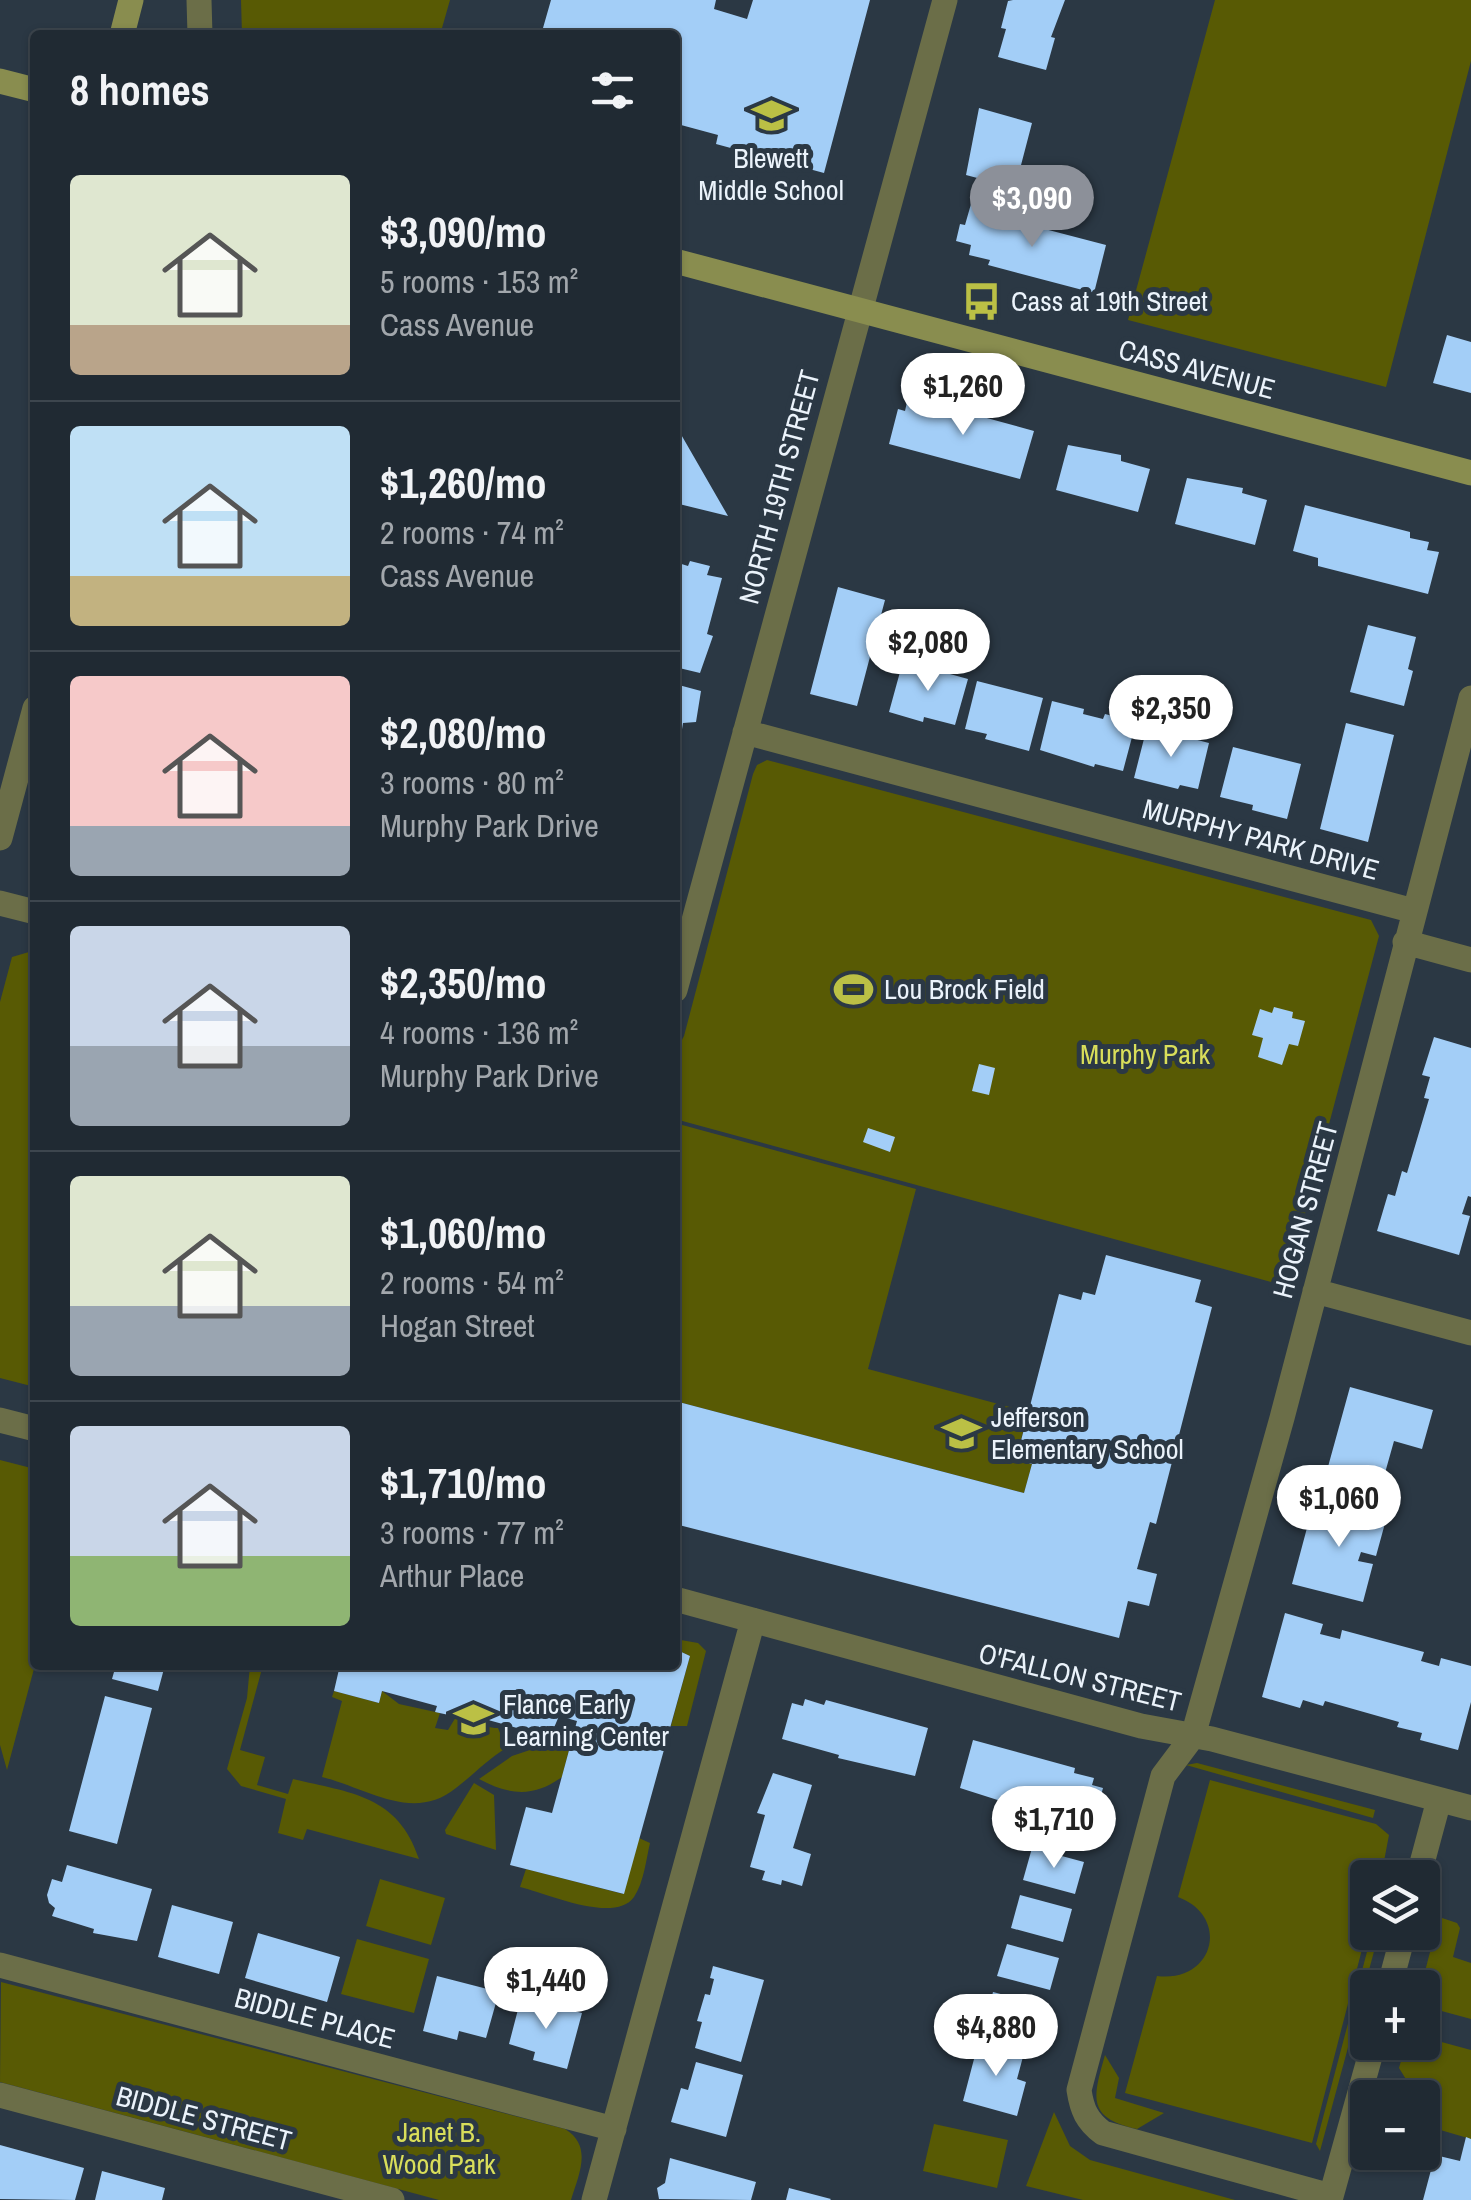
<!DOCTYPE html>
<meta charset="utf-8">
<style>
:root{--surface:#202a33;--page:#2d363f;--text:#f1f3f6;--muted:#a2a7ac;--line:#3d464e;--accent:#8c9099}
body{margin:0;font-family:"Archivo Narrow",sans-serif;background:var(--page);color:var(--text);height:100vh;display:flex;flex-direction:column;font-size:38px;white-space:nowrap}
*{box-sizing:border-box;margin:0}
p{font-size:32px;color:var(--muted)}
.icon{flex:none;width:55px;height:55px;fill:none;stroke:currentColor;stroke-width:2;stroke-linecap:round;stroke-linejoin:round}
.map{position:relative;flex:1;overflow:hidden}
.details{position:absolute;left:30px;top:30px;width:650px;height:1640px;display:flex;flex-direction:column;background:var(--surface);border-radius:10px;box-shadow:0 2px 8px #0004,0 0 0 2px var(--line)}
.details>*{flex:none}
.fabs{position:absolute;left:1350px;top:1860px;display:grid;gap:20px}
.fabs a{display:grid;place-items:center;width:90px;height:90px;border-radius:10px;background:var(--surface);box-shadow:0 2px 8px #0004,0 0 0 2px var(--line);font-size:50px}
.price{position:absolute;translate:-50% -85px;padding:0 22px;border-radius:35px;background:#fff;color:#222;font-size:32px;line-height:65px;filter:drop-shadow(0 2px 5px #0008)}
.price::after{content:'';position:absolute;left:50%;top:60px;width:30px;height:22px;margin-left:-15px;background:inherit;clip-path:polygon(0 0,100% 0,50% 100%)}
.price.selected{background:var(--accent);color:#fff}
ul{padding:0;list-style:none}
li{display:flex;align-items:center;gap:30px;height:250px;padding:0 40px}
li+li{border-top:2px solid var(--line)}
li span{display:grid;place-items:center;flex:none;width:280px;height:200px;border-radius:10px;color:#555}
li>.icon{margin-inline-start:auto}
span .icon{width:120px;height:120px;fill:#fffc;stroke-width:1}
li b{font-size:42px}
h2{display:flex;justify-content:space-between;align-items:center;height:120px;padding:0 40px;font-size:42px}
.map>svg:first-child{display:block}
.green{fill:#585a04}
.building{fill:#a3cef7}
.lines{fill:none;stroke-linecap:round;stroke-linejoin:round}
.street{stroke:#6b6e48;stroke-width:25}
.secondary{stroke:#898d4f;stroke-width:25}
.labels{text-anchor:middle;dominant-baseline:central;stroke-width:10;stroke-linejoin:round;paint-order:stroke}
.poi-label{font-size:28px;fill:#ebf3fb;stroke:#2b3844;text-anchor:start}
.street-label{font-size:28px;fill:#ebf3fb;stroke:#2b3844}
.park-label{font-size:28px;fill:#d9de5a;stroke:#2b3844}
</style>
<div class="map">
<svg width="1471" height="2200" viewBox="0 0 1471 2200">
<rect width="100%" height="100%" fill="#2b3844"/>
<path class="green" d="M241,0H450L440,35H242Z
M1215,0H1471V61L1386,387L1128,320Z
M767,760L1371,920L1379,936L1286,1286L675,1119V1053L684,1036L753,774L757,765Z
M34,946L35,947V1387L0,1378V1002L12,957L29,952Z
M675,1123L916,1189L868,1369L1028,1412L1016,1459L1032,1464L1024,1493L675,1401Z
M0,1460L35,1469V1665L7,1770L0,1745Z
M675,1639L698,1643L706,1651L687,1726H671L690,1656L675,1649Z
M250,1665H263L240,1750L265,1757L257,1785L288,1794L293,1779C351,1793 398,1795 419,1859L307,1829L303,1840L278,1833L286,1799L241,1786L227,1769L247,1698Z
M334,1691L379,1703L382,1691L399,1704L440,1713L435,1728L448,1730L459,1712C474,1718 480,1728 498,1728L506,1748C487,1760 473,1775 456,1788C413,1823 367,1788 322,1777L342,1701L332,1697Z
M557,1741L571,1742L562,1777C533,1798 509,1795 479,1779L512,1756Z
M1197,1763L1375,1810L1373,1818L1186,1765Z
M1210,1780L1376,1824L1389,1835L1381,1877L1368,1878L1367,1930L1312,2143L1125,2093L1157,1976C1214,1983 1231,1917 1178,1897Z
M474,1783L494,1795L496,1850L446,1834L445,1830Z
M639,1838L650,1843C646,1860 644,1882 634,1897C615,1924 548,1894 520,1887L526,1869L623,1894Z
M380,1879L445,1898L431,1945L366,1926Z
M1439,1917L1457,1923L1460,1928L1453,1957L1471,1963V2019L1423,2006L1421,1987Z
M1372,1933H1379L1320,2151L1316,2144Z
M357,1939L429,1959L414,2013L341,1994Z
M1,1982L565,2129C593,2146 579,2174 571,2200H439L0,2082Z
M1423,2037L1471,2050V2139L1437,2129L1423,2106L1422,2098L1417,2097L1399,2068L1406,2043L1422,2042Z
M1105,2055L1119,2078L1115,2098L1164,2113L1137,2129C1086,2118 1093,2097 1105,2055Z
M1054,2112L1070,2146L1090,2160L1235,2200H1083L1026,2186Z
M934,2124L1008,2140L997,2188L923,2171Z"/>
<path class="building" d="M551,0H716L714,9L747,19L753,0H870L824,173L716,144L718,135L681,125L675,140V35H541Z
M1013,0H1065L1051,37L1055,38L1046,70L998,57L1006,29L1001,28L1008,1Z
M979,108L1032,123L1015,188L966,175Z
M971,204L1007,214L1006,219L1106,245L1094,293L988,265L990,260L969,255L971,245L956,241L960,224L965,225Z
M1447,335L1471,342V393L1433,383Z
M907,402L927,407L928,402L1034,431L1020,479L889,444L898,409L905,411Z
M675,424L728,516L675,503Z
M1068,445L1121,455V461L1150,469L1138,512L1056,490Z
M1187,478L1243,488L1242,493L1267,500L1255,545L1175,524Z
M1305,505L1410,532V538L1429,542L1427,550L1439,552L1428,594L1318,566V558L1293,551Z
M690,561L710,566L707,575L722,578L707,634L713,636L700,673L675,667V562L688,566Z
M838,587L885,600L857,706L810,694Z
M1368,625L1416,637L1408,669L1413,671L1404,706L1350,692Z
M903,661L968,679L955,725L924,717L923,722L889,712Z
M977,681L1043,698L1029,751L985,739L987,734L965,729Z
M675,684L701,691L696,722L683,723L679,748H676Z
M1052,701L1084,709L1083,714L1103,719L1105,714L1136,722L1123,771L1095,764L1094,767L1040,750Z
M1346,723L1394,735L1368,842L1320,829Z
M1147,727L1209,743L1198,789L1180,785L1178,789L1134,778Z
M1233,747L1301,764L1287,819L1252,810L1253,805L1220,797Z
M1274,1007L1293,1012L1292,1018L1305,1021L1298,1046L1289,1044L1282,1065L1258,1057L1263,1038L1252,1035L1260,1009L1272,1013Z
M1434,1037L1471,1048V1197L1468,1196L1462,1214L1470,1216L1459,1255L1377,1231L1388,1194L1395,1196L1402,1171L1407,1173L1429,1099L1424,1098L1430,1077L1422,1075Z
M979,1064L995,1068L989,1095L972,1091Z
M868,1128L895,1137L890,1152L863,1142Z
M1106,1255L1201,1280L1195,1302L1212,1307L1156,1524L1150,1522L1137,1569L1157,1574L1149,1606L1128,1601L1119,1638L675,1524V1401L1024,1493L1032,1464L1016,1460L1059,1294L1081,1300L1083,1292L1095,1295Z
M1350,1387L1433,1410L1422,1449L1394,1441L1383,1480L1359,1473L1356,1483L1326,1474Z
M1315,1498L1387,1516L1376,1556L1361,1552L1358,1561L1373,1564L1363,1602L1292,1584Z
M1285,1613L1323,1624L1320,1634L1340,1639L1342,1630L1424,1652L1421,1661L1439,1666L1441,1658L1471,1666V1702L1458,1750L1420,1740L1422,1733L1397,1727L1399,1722L1325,1701L1323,1706L1303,1700L1300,1708L1262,1697Z
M675,1649L690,1656L624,1894L510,1865L526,1807L552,1813L577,1721L559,1716L550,1737L459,1712L458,1717L435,1712L437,1706L382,1691L379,1703L334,1691L340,1665H675Z
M116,1665H165L158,1691L112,1679Z
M105,1696L152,1708L117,1844L69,1831Z
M805,1699L824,1705L826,1700L928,1728L915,1776L838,1758L839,1755L782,1739L792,1703L803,1706Z
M973,1740L1075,1768L1074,1773L1094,1778L1092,1785L1103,1788L1093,1824L1036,1808L1035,1812L960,1788Z
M773,1773L812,1785L793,1848L811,1854L802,1886L782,1880L781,1885L762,1880L765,1871L750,1867L765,1815L757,1813Z
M1032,1848L1084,1862L1075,1894L1023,1880Z
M67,1865L152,1889L137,1941L93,1933L94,1929L52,1916L55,1908L49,1903L47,1895L52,1879L62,1882Z
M1020,1895L1072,1909L1063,1942L1011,1928Z
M172,1905L233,1922L219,1974L158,1957Z
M258,1933L340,1957L327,2002L245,1978Z
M1007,1944L1059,1958L1050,1990L997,1976Z
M713,1966L764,1980L741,2062L695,2048L702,2022L697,2021L705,1994L710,1995L714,1979L710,1978Z
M437,1976L499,1992L486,2038L459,2031L457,2040L423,2031Z
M993,1992L1046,2006L1037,2038L985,2024Z
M521,1998L582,2013L567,2069L533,2060L535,2052L509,2044Z
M979,2040L1024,2053L1017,2079L1026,2082L1017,2116L963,2101Z
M696,2062L743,2075L726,2137L671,2122L681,2088L688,2090Z
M1466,2137L1471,2139V2200H1423L1435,2155L1460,2161Z
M0,2145L84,2168L75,2200L0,2199Z
M670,2158L756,2182L751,2200L659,2199L657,2188L665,2183Z
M102,2171L165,2188L162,2200H95Z
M789,2188L831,2199L830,2200H786Z"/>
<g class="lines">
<path class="street" d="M199,0L200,35
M745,732L1414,911
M0,838L35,708
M0,903L35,912
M1405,942L1471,960
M675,990L945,0
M1315,1291L1471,1333
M0,1420L35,1429
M675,1599L1141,1726L1212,1739L1471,1808
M1418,1878L1439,1800
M0,1965L614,2129
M1389,1988L1404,1932
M0,2095L392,2200
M1331,2196L1103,2133C1087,2121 1082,2110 1079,2090L1163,1776L1193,1736L1282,1418L1471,698
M594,2200L753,1620
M1330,2200L1374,2042"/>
<path class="secondary" d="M122,35L131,0
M0,81L35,90
M675,261L1471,473"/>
</g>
<defs>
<symbol id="school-bare" viewBox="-9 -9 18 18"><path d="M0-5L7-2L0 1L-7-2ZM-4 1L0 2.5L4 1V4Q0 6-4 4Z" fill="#bbc045" stroke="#2b3844" stroke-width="2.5" paint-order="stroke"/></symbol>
<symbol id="bus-bare" viewBox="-9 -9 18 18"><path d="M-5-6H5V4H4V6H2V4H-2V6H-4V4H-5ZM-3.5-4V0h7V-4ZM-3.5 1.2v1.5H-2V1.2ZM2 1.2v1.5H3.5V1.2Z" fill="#bbc045" stroke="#2b3844" stroke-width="2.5" paint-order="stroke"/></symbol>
<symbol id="stadium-bare" viewBox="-9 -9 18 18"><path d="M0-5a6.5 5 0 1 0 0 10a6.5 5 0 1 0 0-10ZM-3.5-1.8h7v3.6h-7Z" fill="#bbc045" stroke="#2b3844" stroke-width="2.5" paint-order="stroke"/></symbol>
</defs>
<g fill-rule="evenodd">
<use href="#school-bare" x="744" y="88" width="55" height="55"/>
<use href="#bus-bare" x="954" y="274" width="55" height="55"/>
<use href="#stadium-bare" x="826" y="962" width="55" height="55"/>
<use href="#school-bare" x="934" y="1406" width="55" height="55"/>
<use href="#school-bare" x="446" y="1692" width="55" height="55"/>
</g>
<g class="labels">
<g class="poi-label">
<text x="771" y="158" text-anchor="middle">Blewett<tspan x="771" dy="32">Middle School</tspan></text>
<text x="1011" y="301">Cass at 19th Street</text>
<text x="884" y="989">Lou Brock Field</text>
<text x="991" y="1417">Jefferson<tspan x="991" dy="32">Elementary School</tspan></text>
<text x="503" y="1704">Flance Early<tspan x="503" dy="32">Learning Center</tspan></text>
</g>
<g class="street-label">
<text transform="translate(1197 369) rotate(15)">CASS AVENUE</text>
<text transform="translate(779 487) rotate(-75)">NORTH 19TH STREET</text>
<text transform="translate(1261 839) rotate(15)">MURPHY PARK DRIVE</text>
<text transform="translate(1305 1210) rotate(-75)">HOGAN STREET</text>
<text transform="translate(1080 1677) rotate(14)">O'FALLON STREET</text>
<text transform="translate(315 2018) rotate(15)">BIDDLE PLACE</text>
<text transform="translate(204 2118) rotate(15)">BIDDLE STREET</text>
</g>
<g class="park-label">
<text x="1145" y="1054">Murphy Park</text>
<text x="439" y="2132">Janet B.<tspan x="439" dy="32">Wood Park</tspan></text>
</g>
</g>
</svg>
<div class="fabs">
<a><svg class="icon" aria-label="layers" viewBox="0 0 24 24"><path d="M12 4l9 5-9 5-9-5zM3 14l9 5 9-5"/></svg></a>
<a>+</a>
<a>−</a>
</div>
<b class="price selected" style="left:1032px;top:250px">$3,090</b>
<b class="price" style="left:963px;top:438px">$1,260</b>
<b class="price" style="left:928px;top:694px">$2,080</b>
<b class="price" style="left:1171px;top:760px">$2,350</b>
<b class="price" style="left:1339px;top:1550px">$1,060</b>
<b class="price" style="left:1054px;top:1871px">$1,710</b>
<b class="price" style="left:546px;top:2032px">$1,440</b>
<b class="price" style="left:996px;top:2079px">$4,880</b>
<section class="details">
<h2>8 homes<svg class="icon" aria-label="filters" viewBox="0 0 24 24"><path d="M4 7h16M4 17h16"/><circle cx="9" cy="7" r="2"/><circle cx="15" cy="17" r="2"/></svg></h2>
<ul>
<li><span style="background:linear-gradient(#dfe7d0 75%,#b9a48a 0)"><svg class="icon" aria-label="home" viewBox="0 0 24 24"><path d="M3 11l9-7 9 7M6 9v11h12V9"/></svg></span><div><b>$3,090/mo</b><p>5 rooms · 153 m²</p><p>Cass Avenue</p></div></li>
<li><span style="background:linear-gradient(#bfe0f5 75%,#c2b280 0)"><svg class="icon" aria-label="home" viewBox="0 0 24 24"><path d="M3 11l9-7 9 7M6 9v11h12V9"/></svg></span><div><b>$1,260/mo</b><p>2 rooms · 74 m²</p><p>Cass Avenue</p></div></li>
<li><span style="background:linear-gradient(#f6c9c9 75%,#9aa5b1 0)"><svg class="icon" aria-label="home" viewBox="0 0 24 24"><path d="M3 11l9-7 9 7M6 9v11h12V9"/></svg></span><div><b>$2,080/mo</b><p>3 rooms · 80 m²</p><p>Murphy Park Drive</p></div></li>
<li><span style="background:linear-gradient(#c9d6e8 60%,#9aa5b1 0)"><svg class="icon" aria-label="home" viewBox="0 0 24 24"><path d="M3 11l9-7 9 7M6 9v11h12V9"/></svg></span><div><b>$2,350/mo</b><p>4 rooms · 136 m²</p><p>Murphy Park Drive</p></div></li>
<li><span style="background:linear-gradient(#dfe7d0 65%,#9aa5b1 0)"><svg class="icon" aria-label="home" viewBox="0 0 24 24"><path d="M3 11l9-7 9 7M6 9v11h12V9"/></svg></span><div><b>$1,060/mo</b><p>2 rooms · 54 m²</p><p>Hogan Street</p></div></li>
<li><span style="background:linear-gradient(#c9d6e8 65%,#8fb573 0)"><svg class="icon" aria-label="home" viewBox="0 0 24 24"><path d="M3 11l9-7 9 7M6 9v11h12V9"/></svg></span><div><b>$1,710/mo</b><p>3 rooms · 77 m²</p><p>Arthur Place</p></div></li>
</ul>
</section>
</div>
